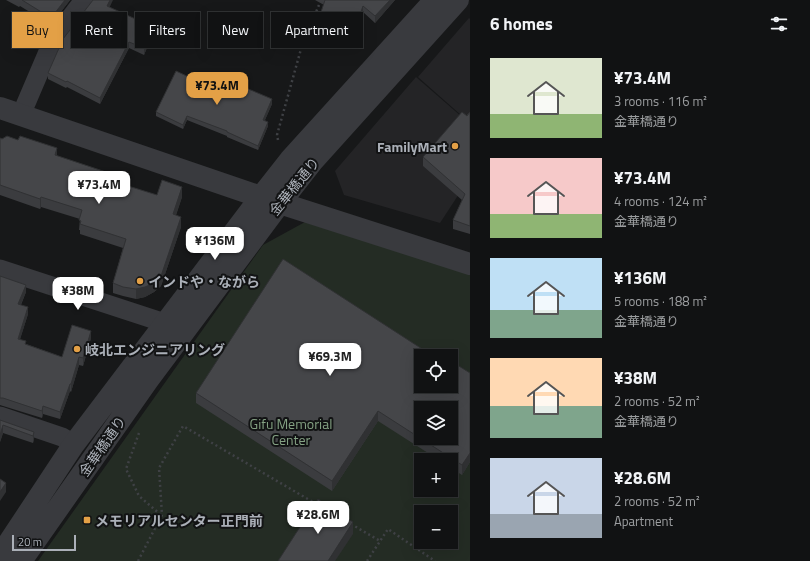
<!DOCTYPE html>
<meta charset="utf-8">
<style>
:root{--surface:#111213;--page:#1a1b1c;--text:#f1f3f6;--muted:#9c9ea0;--line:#303233;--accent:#e3a046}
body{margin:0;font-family:"Titillium Web","Noto Sans JP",sans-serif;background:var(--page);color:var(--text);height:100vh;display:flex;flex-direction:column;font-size:15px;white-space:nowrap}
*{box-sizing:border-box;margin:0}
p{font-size:13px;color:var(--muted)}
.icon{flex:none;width:22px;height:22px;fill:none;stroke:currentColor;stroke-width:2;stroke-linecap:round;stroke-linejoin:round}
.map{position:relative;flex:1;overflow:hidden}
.panel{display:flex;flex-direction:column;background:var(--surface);width:340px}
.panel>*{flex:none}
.banner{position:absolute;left:12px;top:12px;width:380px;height:36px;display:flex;gap:8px}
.controls{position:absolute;left:414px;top:349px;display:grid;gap:8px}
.controls a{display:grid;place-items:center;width:44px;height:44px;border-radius:0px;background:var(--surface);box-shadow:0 4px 16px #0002,0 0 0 1px var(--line);font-size:20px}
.scale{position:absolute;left:12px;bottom:10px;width:64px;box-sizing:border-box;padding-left:4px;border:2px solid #abb0b8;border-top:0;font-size:11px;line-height:14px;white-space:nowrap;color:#abb0b8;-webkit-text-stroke:3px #121314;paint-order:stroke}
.price{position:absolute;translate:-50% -34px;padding:0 9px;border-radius:8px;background:#fff;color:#222;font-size:13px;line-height:26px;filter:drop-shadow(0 1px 2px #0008)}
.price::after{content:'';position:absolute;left:50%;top:24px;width:12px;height:9px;margin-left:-6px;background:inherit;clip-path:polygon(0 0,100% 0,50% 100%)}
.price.current{background:var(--accent);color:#111}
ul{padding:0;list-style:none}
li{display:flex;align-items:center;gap:12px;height:100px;padding:0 20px}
li span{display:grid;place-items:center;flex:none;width:112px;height:80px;border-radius:0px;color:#555}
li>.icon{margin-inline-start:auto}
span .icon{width:48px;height:48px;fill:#fffc;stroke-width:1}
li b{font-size:17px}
h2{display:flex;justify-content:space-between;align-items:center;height:48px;padding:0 20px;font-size:17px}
.tag{padding:0 14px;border-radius:0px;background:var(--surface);box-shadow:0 4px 16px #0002,0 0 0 1px var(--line);font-size:14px;line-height:36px}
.tag.current{background:var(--accent);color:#111}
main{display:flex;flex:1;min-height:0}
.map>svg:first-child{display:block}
.built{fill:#242426}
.green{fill:#242c24;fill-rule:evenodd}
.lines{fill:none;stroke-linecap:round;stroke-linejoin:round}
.path{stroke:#3f4145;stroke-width:2.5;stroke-dasharray:2 3;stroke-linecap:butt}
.minor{stroke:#393a3e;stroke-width:19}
.tertiary{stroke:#393a3e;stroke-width:22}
.wall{fill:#3b3c3f}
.shaded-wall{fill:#303133}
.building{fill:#454649;stroke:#303133;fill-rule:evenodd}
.poi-dot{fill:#e3a046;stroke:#121314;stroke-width:1.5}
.labels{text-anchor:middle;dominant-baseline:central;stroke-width:4;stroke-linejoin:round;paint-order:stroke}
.poi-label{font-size:14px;font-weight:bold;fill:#abb0b8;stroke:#121314;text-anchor:start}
.street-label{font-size:14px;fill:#abb0b8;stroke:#121314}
.park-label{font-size:14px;fill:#84a183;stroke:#121314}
</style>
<main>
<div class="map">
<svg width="470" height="561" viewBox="0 0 470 561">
<rect width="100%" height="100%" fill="#171819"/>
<path class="built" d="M469,18L470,19V123L418,77Z
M416,77L470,124V177L440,223L344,195L335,171Z"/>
<path class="green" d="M305,222L470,274V561H38L263,245ZM421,356H451V386H421ZM421,408H451V438H421ZM421,460H451V490H421ZM421,512H451V542H421Z"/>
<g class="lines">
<path class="path" d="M278,140L277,135L301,49L321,0
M139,433L126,469L139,496L161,515
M351,524L380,541
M138,561L162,515L159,468L183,426L318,505
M367,561L388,529L435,561"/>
<path class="minor" d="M21,115L53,40L84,0
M0,269L165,323
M0,416L62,437L74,444"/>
<path class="tertiary" d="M0,108L261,197L470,264
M0,556L74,444L261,197L290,160L435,0
M21,561L148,380L280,203L312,162L458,0"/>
</g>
<path class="wall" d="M6,0H70L51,25L20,6L19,7Z
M315,0H395L375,23L363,12L352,43L317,30V24L324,5Z
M109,7L153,33L144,55L129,48L100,104L67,87L66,88L48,79V73Z
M206,85L272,104L265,120L268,126L258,150L227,137V136L187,120L183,129L156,116V112Z
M470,112V234L453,229V220L462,200L423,166V157Z
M0,138L57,156L127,186L157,195L182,197L176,215L181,227L161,286L154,292L145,297L136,299L123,296L113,293V283L123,248L80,234V230H79L80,219L41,207L40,209L0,195Z
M0,276L26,292L21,305L28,314L20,339L26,344L62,357L91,338L83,366L79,365L71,392L70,391L60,419L43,414L42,418L3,406L0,405Z
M421,356L470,373V462L462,475L451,468V460H439L378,421L332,491L196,403V393Z
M0,420L34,432V439L33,443L3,433L0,442Z"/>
<path class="shaded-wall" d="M65,0H70L51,25V18Z
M110,0H113L107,13V6Z
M390,0H395L375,23V16Z
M363,6V12L352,43V37Z
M153,27V33L144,55V48Z
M129,42V48L100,104V98Z
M272,99V104L263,124V120Z
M187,116V120L183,129V125Z
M268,122V126L258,150V146Z
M57,148V158L55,155Z
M182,187V197L173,224V214Z
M41,197V207L40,209V199Z
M181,217V227L161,286L154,292L145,297L136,299V289Z
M26,285V292L18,311V304Z
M28,307V314L18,346V339Z
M91,331V338L83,366V358Z
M79,357V365L71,392V384Z
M70,384V391L60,419V412Z
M43,406V414L42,418V411Z
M378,411V421L332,491V481Z
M3,425V433L0,442V435Z
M34,432V439L33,443V436Z
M470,453V462L462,475V465Z
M6,483V492L0,501V492Z
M353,522V534L335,561H328Z"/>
<path class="building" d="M22,0H65L51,18Z
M93,0H110L107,6L153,27L144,48L129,42L100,98L67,81L66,82L48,73L63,39Z
M325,0H390L375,16L363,6L352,37L317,24Z
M176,71L206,85L210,76L245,90L246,88L272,99L263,120L268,122L258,146L227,132V131L187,116L183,125L156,112Z
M462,112L467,116L470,112V226L453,220L465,194L423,157Z
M7,136L18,140L20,136L57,148L55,155L127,179L125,185L157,195L162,180L182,187L173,214L181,217L161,276L154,283L145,287L136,289L123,287L113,283L126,239L80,224L81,221L79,220L82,210L41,197L40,199L0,185V138L2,139Z
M283,259L433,356H421V386H451V361L470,373V453L462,465L378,411L332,481L196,393ZM421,408H451V438H421Z
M0,276L26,285L18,304L28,307L18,339L26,341L25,344L62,357L72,325L91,331L83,358L79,357L71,384H70L60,412L43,406L42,411L3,398H0Z
M0,420L34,432L33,436L3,425L0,435Z
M0,479L6,483L0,492Z
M318,499L353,522L328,561H278Z"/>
<g class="poi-dot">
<circle cx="455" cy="146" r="4"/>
<circle cx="140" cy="281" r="4"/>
<circle cx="77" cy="349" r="4"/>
<rect x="83" y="516" width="8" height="8" rx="2"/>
</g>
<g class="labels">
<g class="poi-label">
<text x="447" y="146" text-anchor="end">FamilyMart</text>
<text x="148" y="281">インドや・ながら</text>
<text x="85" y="349">岐北エンジニアリング</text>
<text x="95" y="520">メモリアルセンター正門前</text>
</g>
<g class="street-label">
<text transform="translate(294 186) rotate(-51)">金華橋通り</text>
<text transform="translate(102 446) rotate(-55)">金華橋通り</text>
</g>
<g class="park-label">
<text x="291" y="423">Gifu Memorial<tspan x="291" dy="16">Center</tspan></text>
</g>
</g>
</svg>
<div class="controls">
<a><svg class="icon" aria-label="locate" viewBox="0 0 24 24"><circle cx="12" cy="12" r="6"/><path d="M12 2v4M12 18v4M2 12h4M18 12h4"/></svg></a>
<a><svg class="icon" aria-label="layers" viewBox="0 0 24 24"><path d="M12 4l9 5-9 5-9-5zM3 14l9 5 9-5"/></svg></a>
<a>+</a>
<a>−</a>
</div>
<div class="scale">20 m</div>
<b class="price current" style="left:217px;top:106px">¥73.4M</b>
<b class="price" style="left:99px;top:205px">¥73.4M</b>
<b class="price" style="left:215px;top:261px">¥136M</b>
<b class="price" style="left:78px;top:311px">¥38M</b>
<b class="price" style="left:330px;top:377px">¥69.3M</b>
<b class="price" style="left:318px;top:535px">¥28.6M</b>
<div class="banner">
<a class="tag current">Buy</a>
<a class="tag">Rent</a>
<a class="tag">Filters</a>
<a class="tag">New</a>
<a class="tag">Apartment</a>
</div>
</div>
<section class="panel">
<h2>6 homes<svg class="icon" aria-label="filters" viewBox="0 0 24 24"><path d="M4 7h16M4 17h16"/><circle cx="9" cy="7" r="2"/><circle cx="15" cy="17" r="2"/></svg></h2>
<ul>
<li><span style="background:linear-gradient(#dfe7d0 70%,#8fb573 0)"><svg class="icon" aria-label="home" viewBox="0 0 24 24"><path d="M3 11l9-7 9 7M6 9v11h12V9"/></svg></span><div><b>¥73.4M</b><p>3 rooms · 116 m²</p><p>金華橋通り</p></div></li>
<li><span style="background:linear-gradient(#f6c9c9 70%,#8fb573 0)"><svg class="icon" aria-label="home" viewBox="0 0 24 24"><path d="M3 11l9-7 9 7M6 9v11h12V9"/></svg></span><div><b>¥73.4M</b><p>4 rooms · 124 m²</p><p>金華橋通り</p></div></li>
<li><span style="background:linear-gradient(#bfe0f5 65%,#7fa58c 0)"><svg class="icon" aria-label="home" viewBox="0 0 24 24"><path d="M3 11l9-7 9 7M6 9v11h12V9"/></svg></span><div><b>¥136M</b><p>5 rooms · 188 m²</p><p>金華橋通り</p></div></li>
<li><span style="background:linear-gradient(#ffd9b3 60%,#7fa58c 0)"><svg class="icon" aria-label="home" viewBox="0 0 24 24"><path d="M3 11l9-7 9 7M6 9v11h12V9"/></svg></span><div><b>¥38M</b><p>2 rooms · 52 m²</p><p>金華橋通り</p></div></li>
<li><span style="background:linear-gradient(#c9d6e8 70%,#9aa5b1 0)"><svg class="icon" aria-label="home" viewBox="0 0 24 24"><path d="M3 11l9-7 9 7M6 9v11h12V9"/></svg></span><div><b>¥28.6M</b><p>2 rooms · 52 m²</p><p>Apartment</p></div></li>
</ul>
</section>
</main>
